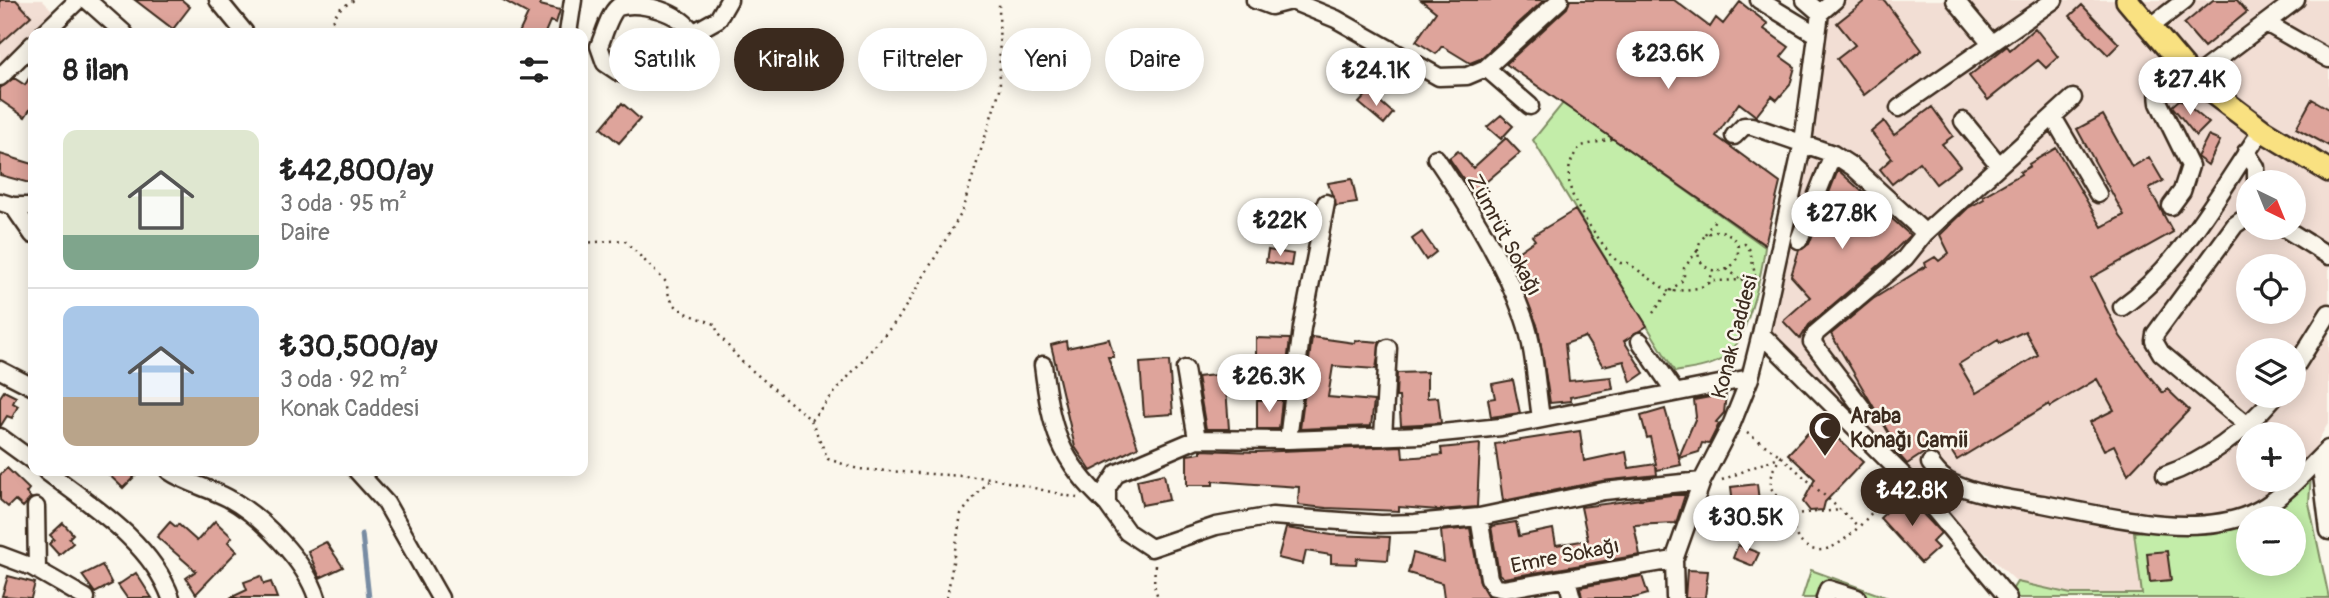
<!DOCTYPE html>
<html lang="tr">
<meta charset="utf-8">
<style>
:root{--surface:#fff;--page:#f2f2f2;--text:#222;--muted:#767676;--line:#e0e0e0;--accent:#3b2a1e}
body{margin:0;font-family:Pangolin,sans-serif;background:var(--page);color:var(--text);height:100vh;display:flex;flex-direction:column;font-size:26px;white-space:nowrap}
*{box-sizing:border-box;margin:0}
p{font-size:23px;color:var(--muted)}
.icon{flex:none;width:38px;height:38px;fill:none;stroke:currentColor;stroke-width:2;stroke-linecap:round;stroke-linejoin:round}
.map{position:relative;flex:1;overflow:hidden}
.sheet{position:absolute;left:28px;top:28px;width:560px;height:448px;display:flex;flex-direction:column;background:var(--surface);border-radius:14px;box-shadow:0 4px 18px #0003}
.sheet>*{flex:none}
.hud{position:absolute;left:609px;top:28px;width:665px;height:63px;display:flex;gap:14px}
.needle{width:46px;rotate:137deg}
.controls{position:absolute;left:2236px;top:170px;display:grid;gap:14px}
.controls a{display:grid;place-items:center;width:70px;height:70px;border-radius:50%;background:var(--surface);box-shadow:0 4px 18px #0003;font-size:35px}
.price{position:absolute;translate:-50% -60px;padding:0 16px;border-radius:24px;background:#fff;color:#222;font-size:23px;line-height:46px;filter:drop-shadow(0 2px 4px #0008)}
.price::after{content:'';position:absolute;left:50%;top:42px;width:21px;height:16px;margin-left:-10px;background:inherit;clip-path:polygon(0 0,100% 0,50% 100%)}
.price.active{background:var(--accent);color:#fff}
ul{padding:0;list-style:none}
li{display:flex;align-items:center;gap:21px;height:175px;padding:0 35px}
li+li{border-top:2px solid var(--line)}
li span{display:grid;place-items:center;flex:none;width:196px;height:140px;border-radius:14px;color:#555}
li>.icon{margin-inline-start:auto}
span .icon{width:84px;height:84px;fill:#fffc;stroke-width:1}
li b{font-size:30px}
h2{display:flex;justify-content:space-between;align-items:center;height:84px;padding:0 35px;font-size:30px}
.chip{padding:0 24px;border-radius:32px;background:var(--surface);box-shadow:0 4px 18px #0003;font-size:24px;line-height:63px}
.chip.active{background:var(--accent);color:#fff}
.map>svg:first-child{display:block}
.built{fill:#f2ded4;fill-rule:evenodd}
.green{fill:#c3eda9;stroke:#7f8c64;stroke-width:2}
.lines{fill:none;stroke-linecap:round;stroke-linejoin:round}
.stream{stroke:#788ca3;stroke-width:5}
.building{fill:#dea49b;stroke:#3b2a1e;stroke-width:2;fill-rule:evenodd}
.minor-casing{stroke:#3b2a1e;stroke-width:21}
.major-casing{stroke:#3b2a1e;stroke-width:26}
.path{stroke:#3b2a1e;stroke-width:2.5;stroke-dasharray:2 5;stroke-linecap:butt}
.minor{stroke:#fbf7ec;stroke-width:16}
.major{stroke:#f9e181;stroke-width:21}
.labels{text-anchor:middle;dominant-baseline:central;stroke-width:5;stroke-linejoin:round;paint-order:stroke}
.street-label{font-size:21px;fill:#3b2a1e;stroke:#fbf7ec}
.poi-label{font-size:21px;font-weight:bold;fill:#3b2a1e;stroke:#fbf7ec;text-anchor:start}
</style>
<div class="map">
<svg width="2329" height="598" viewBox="0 0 2329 598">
<rect width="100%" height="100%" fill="#fbf7ec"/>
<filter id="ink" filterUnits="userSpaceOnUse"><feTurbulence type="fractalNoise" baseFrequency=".0143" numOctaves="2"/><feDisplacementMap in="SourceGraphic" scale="14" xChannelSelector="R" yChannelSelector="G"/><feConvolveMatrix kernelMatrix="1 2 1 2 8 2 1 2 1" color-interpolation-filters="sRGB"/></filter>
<g filter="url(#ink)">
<path class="built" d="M0,0H42L55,13L0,67Z
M1835,0H2329V422L2319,439L2311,474L2249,518L2248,523L2134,532L2142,594H2071L2017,582L1825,403L1761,334L1820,13ZM2249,182H2294V228H2249ZM2249,266H2294V312H2249ZM2249,350H2294V396H2249ZM2249,434H2294V480H2249Z"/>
<path class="green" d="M1563,103L1765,247C1762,273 1746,346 1723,359C1709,367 1691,369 1675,372L1533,140Z
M2311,474L2309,503L2329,598H2007L2017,582L2071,594H2142L2134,532L2249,523V564H2294V518H2255Z
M1811,570L1888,598H1802Z"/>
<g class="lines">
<path class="stream" d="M362,534L369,598"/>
</g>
<path class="building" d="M0,0H16L31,16L0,44Z
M135,0H182L190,7L173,29Z
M503,0H542L540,5L560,10L556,23L550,21L545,33H519L528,14Z
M1421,0H1544L1480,59L1470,63L1442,46L1436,54L1416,41L1436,12Z
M1570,0H1674L1710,27L1716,18L1723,24L1740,2L1768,24L1764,29L1789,47L1781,57L1795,67L1790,85L1777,100L1772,96L1756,116L1739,103L1716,136L1780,183L1765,245L1506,64L1567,8Z
M1866,0H1884L1922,50L1864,95L1837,59L1855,45L1837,23Z
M2213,0H2237L2247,12L2204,47L2184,24Z
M2082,5L2119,44L2108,55L2070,16Z
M2035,28L2058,57L2046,68L2038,60L1988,100L1969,76L2007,46L2010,50Z
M33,71V105L25,117L0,100V88L14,78L25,85Z
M1369,92L1393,113L1384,124L1359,103Z
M2180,99L2209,123L2196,136L2172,106Z
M2312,99L2329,109V146L2296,128Z
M622,103L640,119L619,143L601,128Z
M1932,107L1953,136L1942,144L1960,166L1936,184L1919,162L1892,184L1880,169L1892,158L1871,132L1884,121L1894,135Z
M1501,115L1513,126L1501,139L1487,127Z
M2103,115L2132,167L2149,157L2163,181L2149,188L2173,232L2091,278L2120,336L2150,377L2163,393L2167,389L2189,410L2128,474L2114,445L2104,450L2090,422L2114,410L2097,379L2050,407L2049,404L1957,460L1944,440L1907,464L1890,445L1894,442L1831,334L1873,299L1926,266L1925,263L1935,257L1939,261L1949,253L1940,235L1968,208L1984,199L1983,196L2021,174L2020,172L2030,166L2029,164L2056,148L2102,227L2124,215L2077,129ZM2025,331L2038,355L1976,393L1959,364L1998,340L2000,343Z
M2208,136L2220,141L2208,165L2197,157Z
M1506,138L1520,153L1473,193L1449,158L1458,151L1473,168Z
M0,154L33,164V184L0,175Z
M1838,170L1910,235L1883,262L1809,325L1800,339L1783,321L1810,297L1791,276L1799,250L1809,244Z
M1352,179L1357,203L1336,206L1328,183Z
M1575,210L1647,326L1624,341L1644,373L1631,382L1624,361L1603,366L1585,337L1565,344L1569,381L1611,377L1613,389L1570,397L1571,401L1550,403L1538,327L1509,258L1535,240L1532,236Z
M1422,232L1436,252L1426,260L1412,239Z
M1268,250L1293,254L1291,266L1266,262Z
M1312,337L1355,343V340L1380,342L1376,369L1333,366L1328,397L1374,401L1371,426L1300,429Z
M1256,338L1290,339L1287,364H1256Z
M1109,339L1114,357H1108L1138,447L1091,471L1075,447L1051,345L1066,341L1067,348Z
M1169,361L1173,414L1144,416L1140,363Z
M1427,372V398L1438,397L1441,423L1401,425L1399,397H1396L1397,373Z
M1225,374L1229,429H1206L1197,377Z
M1513,380L1520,413L1491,417L1488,399L1495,398L1492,384Z
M4,391L16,397L13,403L18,406L12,418L7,416L0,427V397Z
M1726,394L1724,413L1716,422L1719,424L1709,444L1702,443L1699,452L1679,458L1681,465L1657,470L1656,466L1657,475L1602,481L1503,501L1495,444L1580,431L1584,461L1626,452L1629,468L1656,464L1650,437L1647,438L1641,416L1665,409L1679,457L1696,417L1694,400Z
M1257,400H1282L1279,429H1257Z
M1819,421L1863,462L1825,502L1823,510L1810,511L1803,502L1815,479L1788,454Z
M1480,444L1477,507L1439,510L1399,507V511L1326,508L1298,505L1299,487L1213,481V485H1187V455L1201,453V450L1257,452L1402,446L1403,458L1442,455L1441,448Z
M7,468L29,489L26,493L31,498L23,507L15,500L8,507L0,500V475Z
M105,471H140L123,488Z
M1164,474L1169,500L1142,505L1137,480Z
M1757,484L1760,509L1734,512L1731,487Z
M1671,495H1685L1676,523L1634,525L1640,555L1504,578L1499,574L1491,526L1516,522L1519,536L1553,529L1556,545L1588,540L1581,507Z
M1905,495L1941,533L1932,542L1938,548L1921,563L1880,518Z
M215,521L232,537L228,542L237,551L196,594L186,578L196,571L157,537L170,522L176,527L178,524L197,541Z
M63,523L73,534L69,538L73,543L59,555L49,544L54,539L50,535Z
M1286,528L1332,535L1390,537L1388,560L1357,558L1356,564L1331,563V555L1306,551L1303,564L1278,558Z
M1470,528L1480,583L1487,595L1495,598H1444L1442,583L1408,573L1413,553L1444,562L1441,531Z
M326,542L343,567L320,578L308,551Z
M1738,545L1759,553L1753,566L1733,558Z
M2167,551L2171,580L2150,582L2147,553Z
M102,565L112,584L95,593L82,575Z
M1687,570L1708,571L1705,598H1685Z
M136,573L152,598H127L118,585Z
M8,576L35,583L31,598L2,596Z
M261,576L264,584L271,582L277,598H230L247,590L244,582Z
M1642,576L1648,594L1634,598H1582L1580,587Z"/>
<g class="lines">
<defs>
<path id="minor" d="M87,0L124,33
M218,0L245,33
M1255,0L1271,6L1294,0
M1759,0L1817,35
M1805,0L1820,13
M1955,0L1991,43
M1292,1L1336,19L1439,77L1467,76L1486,68L1560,0
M2266,23L2329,59
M2149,28L2185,0
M44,33L78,0
M568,33L573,0
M693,33C681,13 641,0 618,7C609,14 604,35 599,46L605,63L620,73L636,77L651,73L693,33L718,19L729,0
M1486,68L1530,106
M0,77L33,44
M2193,78L2296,0
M1899,108L2054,0
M2053,117L2098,194
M1963,121L1999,165
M1734,136L1744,126H1752L1833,154L1853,167L1925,233L2073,98
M2246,152L2256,167V182
M1436,158C1469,207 1504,262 1524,318C1535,349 1536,386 1541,418
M0,202L13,206H33
M13,206L33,235
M2171,206L2182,191L2190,166L2159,103C2156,83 2163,74 2176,59
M2284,228L2329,256
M1799,240L1833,154
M2122,307C2182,264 2220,190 2262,130
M1761,334L1919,491L2008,598
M1640,341L1675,392
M1043,365C1051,429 1059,460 1107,504
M1185,369L1197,439
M2294,369L2329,313
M0,370L33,387
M1863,409L1812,342L1816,333L1905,258L1925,233
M2246,424L2161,353L2154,341L2155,334L2235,225L2249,215
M0,437L33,461
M1383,437L1388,348
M1288,440L1302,328L1326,203
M2328,449L2322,475L2329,531
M1930,463C1937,472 1943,480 1954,484C1981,496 2014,499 2043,504C2103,515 2191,539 2250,514C2280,502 2305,471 2328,449
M46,471C91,505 151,542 171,598
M169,471C186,483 209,488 228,498C261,516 306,562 317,598
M357,471L386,503L440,598
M2165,475C2208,460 2245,431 2275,396
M1702,481L1604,491L1479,517L1415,523L1381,524L1272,516L1216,526L1151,548L1127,532L1107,504V488L1117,473L1197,439L1288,440L1422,435L1501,427L1750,378
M36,507L37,570
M1479,517L1489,578L1494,587L1504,589L1674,560
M0,555L32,567L86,598
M1567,580L1572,598
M1675,598L1674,560L1702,481L1732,423L1750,378L1761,334L1803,142L1820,13L1835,0
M1825,598L1828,589L1857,598"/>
<path id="major" d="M2127,0L2193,78L2262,130L2329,171"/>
</defs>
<use href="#minor" class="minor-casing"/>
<use href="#major" class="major-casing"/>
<path class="path" d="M326,33L338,10L354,0
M1612,139L1581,146C1548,182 1590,224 1611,256L1620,263H1628L1669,292L1699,288L1713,281L1741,280L1756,275
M1698 251a20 20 0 1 1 40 0a20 20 0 1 1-40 0Z
M1705,234L1715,220
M583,243L624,240L667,283C667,312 693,315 715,324L718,334L741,361L811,420L828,459L858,469L991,478L1077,498
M1737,246L1745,244L1750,250L1755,275
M1727,269L1741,280
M1709,284L1713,270
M1653,313L1669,292L1684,279V268L1698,250
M811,420L898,319L961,214L1000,89L999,0
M1747,433L1781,456L1859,527
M1781,456L1773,470L1770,486C1775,496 1785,501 1791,511C1795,518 1792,529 1797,537C1826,579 1874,509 1892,488
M1722,480L1781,456
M1793,514L1842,510
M1155,565L1154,584L1158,598
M947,598L961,514L989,479"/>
<use href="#minor" class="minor"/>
<use href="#major" class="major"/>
</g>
</g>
<defs>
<symbol id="mosque-pin" viewBox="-11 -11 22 30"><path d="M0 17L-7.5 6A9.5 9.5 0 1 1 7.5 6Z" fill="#3b2a1e" stroke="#fbf7ec"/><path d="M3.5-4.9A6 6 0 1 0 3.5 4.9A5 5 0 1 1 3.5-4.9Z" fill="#fff"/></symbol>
</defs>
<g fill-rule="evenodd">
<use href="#mosque-pin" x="1806" y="409" width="38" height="52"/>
</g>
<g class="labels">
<g class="street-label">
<text transform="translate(1504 235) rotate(62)">Zümrüt Sokağı</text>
<text transform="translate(1735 337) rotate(-75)">Konak Caddesi</text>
<text transform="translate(1565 556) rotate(-11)">Emre Sokağı</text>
</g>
<g class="poi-label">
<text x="1850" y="416">Araba<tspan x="1850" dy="24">Konağı Camii</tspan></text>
</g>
</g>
</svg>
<div class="controls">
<a><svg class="needle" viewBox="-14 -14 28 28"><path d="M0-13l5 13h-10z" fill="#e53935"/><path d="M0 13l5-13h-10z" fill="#767676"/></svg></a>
<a><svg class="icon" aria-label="locate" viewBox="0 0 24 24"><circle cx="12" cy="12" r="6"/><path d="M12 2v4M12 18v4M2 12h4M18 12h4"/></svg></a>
<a><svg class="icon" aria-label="layers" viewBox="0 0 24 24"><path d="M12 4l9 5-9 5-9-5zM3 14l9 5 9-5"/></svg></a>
<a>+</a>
<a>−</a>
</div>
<b class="price" style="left:1668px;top:91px">₺23.6K</b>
<b class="price" style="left:1376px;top:108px">₺24.1K</b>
<b class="price" style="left:2190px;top:117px">₺27.4K</b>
<b class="price" style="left:1842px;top:251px">₺27.8K</b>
<b class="price" style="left:1280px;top:258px">₺22K</b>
<b class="price" style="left:1269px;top:414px">₺26.3K</b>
<b class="price active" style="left:1912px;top:528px">₺42.8K</b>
<b class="price" style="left:1746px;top:555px">₺30.5K</b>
<div class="hud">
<a class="chip">Satılık</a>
<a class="chip active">Kiralık</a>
<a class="chip">Filtreler</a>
<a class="chip">Yeni</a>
<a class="chip">Daire</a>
</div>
<section class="sheet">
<h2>8 ilan<svg class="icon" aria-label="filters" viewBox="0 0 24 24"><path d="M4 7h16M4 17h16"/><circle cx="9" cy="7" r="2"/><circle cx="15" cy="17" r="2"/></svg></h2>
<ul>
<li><span style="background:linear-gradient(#dfe7d0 75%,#7fa58c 0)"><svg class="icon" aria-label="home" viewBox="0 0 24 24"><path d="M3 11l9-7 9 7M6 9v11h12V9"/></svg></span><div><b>₺42,800/ay</b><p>3 oda · 95 m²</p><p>Daire</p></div></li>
<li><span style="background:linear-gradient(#a9c7e8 65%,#b9a48a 0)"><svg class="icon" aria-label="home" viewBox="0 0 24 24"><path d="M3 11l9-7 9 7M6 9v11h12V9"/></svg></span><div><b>₺30,500/ay</b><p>3 oda · 92 m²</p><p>Konak Caddesi</p></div></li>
</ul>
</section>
</div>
